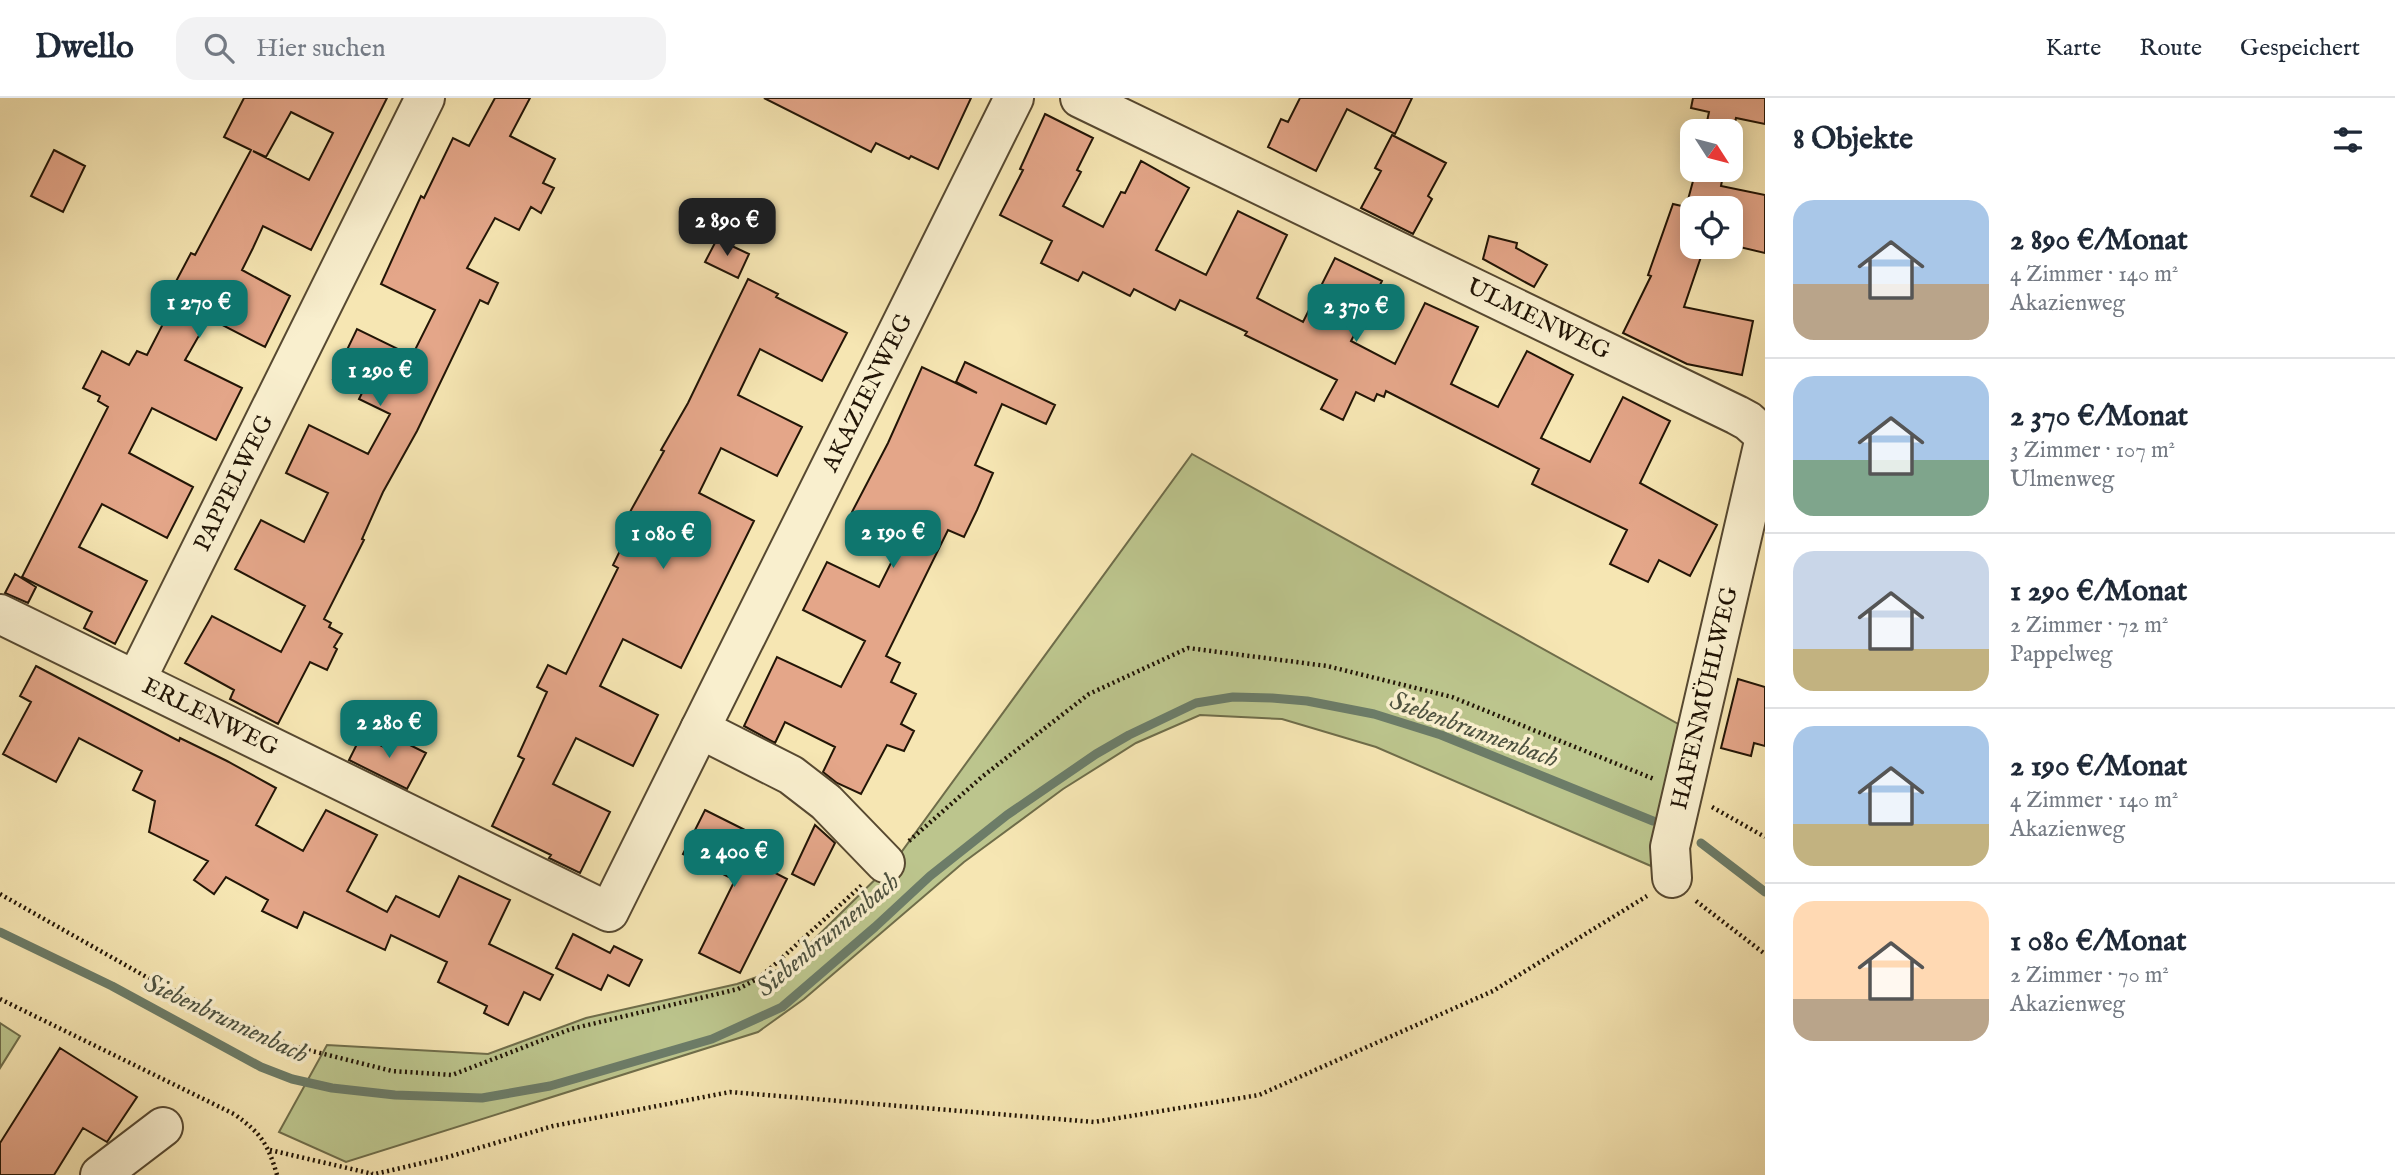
<!DOCTYPE html>
<html lang="de">
<meta charset="utf-8">
<style>
:root{--surface:#fff;--page:#f2f2f3;--text:#1f2937;--muted:#747a83;--line:#e0e1e3;--accent:#0f766e}
body{margin:0;font-family:"IM FELL English",serif;background:var(--page);color:var(--text);height:100vh;display:flex;flex-direction:column;font-size:26px;white-space:nowrap}
*{box-sizing:border-box;margin:0}
p{font-size:23px;color:var(--muted)}
.icon{flex:none;width:38px;height:38px;fill:none;stroke:currentColor;stroke-width:2;stroke-linecap:round;stroke-linejoin:round}
.map{position:relative;flex:1;overflow:hidden}
.sheet{display:flex;flex-direction:column;background:var(--surface);width:630px}
.sheet>*{flex:none}
.needle{width:46px;rotate:126deg}
.fabs{position:absolute;left:1680px;top:21px;display:grid;gap:14px}
.fabs a{display:grid;place-items:center;width:63px;height:63px;border-radius:14px;background:var(--surface);box-shadow:0 4px 18px #0003;font-size:35px}
.price{position:absolute;translate:-50% -60px;padding:0 16px;border-radius:14px;background:var(--accent);color:#fff;font-size:23px;line-height:46px;filter:drop-shadow(0 2px 4px #0008)}
.price::after{content:'';position:absolute;left:50%;top:42px;width:21px;height:16px;margin-left:-10px;background:inherit;clip-path:polygon(0 0,100% 0,50% 100%)}
.price.selected{background:#222;color:#fff}
ul{padding:0;list-style:none}
li{display:flex;align-items:center;gap:21px;height:175px;padding:0 28px}
li+li{border-top:2px solid var(--line)}
li span{display:grid;place-items:center;flex:none;width:196px;height:140px;border-radius:21px;color:#555}
li>.icon{margin-inline-start:auto}
span .icon{width:84px;height:84px;fill:#fffc;stroke-width:1}
li b{font-size:30px}
h2{display:flex;justify-content:space-between;align-items:center;height:84px;padding:0 28px;font-size:30px}
header{display:flex;align-items:center;gap:42px;box-sizing:border-box;height:98px;padding:0 35px;background:var(--surface);border-bottom:2px solid var(--line)}
header strong{font-size:33px}
nav{display:flex;gap:38px;margin-inline-start:auto;font-size:24px}
.search{width:490px;height:63px;background:var(--page);display:flex;align-items:center;gap:18px;box-sizing:border-box;padding:0 24px;border-radius:21px;color:var(--muted);font-size:26px}
main{display:flex;flex:1;min-height:0}
.map>svg:first-child{display:block}
.green{fill:#bcc58d;stroke:#6f6d4a;stroke-width:2}
.lines{fill:none;stroke-linecap:round;stroke-linejoin:round}
.stream{stroke:#6c7c68;stroke-width:9}
.building{fill:#e4a689;stroke:#221506;stroke-width:2;fill-rule:evenodd}
.minor-casing{stroke:#574931;stroke-width:42}
.path{stroke:#221506;stroke-width:4.5;stroke-dasharray:2 3.5;stroke-linecap:butt}
.minor{stroke:#f9efce;stroke-width:38}
.labels{text-anchor:middle;dominant-baseline:central;stroke-width:7;stroke-linejoin:round;paint-order:stroke}
.street-label{font-size:24px;fill:#221506;stroke:#f9efce}
.water-label{font-size:26px;font-style:italic;fill:#4d513f;stroke:#f9efce}
</style>
<header>
<strong>Dwello</strong>
<div class="search"><svg class="icon" aria-label="search" viewBox="0 0 24 24"><circle cx="10" cy="10" r="6"/><path d="M15 15l6 6"/></svg>Hier suchen</div>
<nav><a>Karte</a><a>Route</a><a>Gespeichert</a></nav>
</header>
<main>
<div class="map">
<svg width="1765" height="1077" viewBox="0 0 1765 1077">
<rect width="100%" height="100%" fill="#f6e6b3"/>
<filter id="stains"><feTurbulence type="fractalNoise" baseFrequency=".00286" numOctaves="4"/><feColorMatrix values="0 0 0 0 .2 0 0 0 0 .09 0 0 0 0 .02 0 0 0 .5 -.17"/></filter>
<radialGradient id="worn" r=".72"><stop offset=".6" stop-color="#630" stop-opacity="0"/><stop offset="1" stop-color="#630" stop-opacity=".3"/></radialGradient>
<path class="green" d="M1192,356L1680,627L1651,768L1376,649L1282,621L1200,617L1136,645L1063,691L964,764L804,901L758,934L346,1064L279,1034L327,947L488,956L586,920L737,886L786,869L897,760Z
M0,925L20,938L0,970Z"/>
<g class="lines">
<path class="stream" d="M1701,745L1765,794
M0,834L112,888L261,969L292,981L332,990L395,997L482,1000L550,988L712,941L782,909L875,829L930,778L1007,717L1096,656L1129,637L1196,605L1233,599L1272,600L1307,603L1374,616L1441,637L1653,723"/>
</g>
<path class="building" d="M244,0H387L311,152L263,128L253,150L242,172L290,198L265,249L209,220L185,262L242,290L216,342L152,310L129,355L193,389L167,440L102,406L79,449L147,483L115,546L84,530L92,514L22,479L108,309L98,303L100,298L83,290L102,253L129,267L137,253L147,257L180,193L173,189L191,155L195,157L251,52L224,39ZM291,14L333,35L309,82L253,53L266,59Z
M495,0H530L510,38L555,61L543,85L554,90L541,115L531,109L519,132L495,120L467,170L498,185L488,206L480,202L417,333L383,394L362,441L364,442L324,521L331,525L329,529L342,536L334,549L337,551L327,572L310,564L278,626L230,601L234,592L185,565L212,518L281,554L305,508L235,471L261,422L304,444L328,395L286,375L309,327L368,356L390,316L359,301L362,295L333,281L357,231L412,258L435,212L381,186L421,98L424,100L453,40L469,48Z
M764,0H971L938,71L911,58L909,61L876,45L871,54Z
M1300,0H1412L1395,36L1347,11L1316,73L1268,49L1281,21L1288,24Z
M1693,0H1765V26L1736,20L1731,42V33H1705L1709,14L1691,10Z
M1045,16L1093,40L1077,72L1081,74L1063,108L1103,129L1121,94L1125,95L1141,63L1189,90L1156,152L1206,177L1238,113L1287,137L1257,200L1303,224L1335,160L1382,183L1351,243L1395,266L1425,205L1478,229L1451,286L1498,309L1527,253L1573,277L1541,340L1590,364L1623,299L1670,323L1640,385L1717,427L1690,478L1659,462L1648,484L1610,466L1627,432L1532,386L1539,371L1386,293L1384,299L1377,296L1374,303L1356,294L1343,322L1321,311L1337,282L1245,237L1247,234L1180,202L1175,212L1134,191L1130,198L1083,174L1078,183L1041,165L1052,143L1000,117L1023,72L1020,71Z
M1392,37L1446,65L1428,98L1432,101L1413,136L1361,110L1381,73L1375,70Z
M54,52L85,68L63,114L31,98Z
M1696,72H1724L1721,88L1765,97V155L1731,147V110H1692V149H1715L1714,152L1704,150L1684,209L1753,223L1742,277L1687,266L1623,235L1651,178L1648,177L1673,106L1686,109Z
M1489,138L1517,145L1516,150L1547,167L1534,189L1483,161Z
M717,141L749,156L738,180L705,164Z
M748,181L778,196L776,199L847,235L822,283L760,251L748,276L738,297L802,329L777,378L721,350L699,395L754,423L681,570L623,541L600,588L658,617L633,668L576,640L553,686L610,714L580,775L549,760L551,757L492,728L524,661L518,658L547,594L537,589L548,567L566,576L618,470L613,467L637,418L630,414L664,353L661,352L688,305Z
M965,264L1055,307L1046,326L1002,306L975,367L993,375L977,412L964,439L948,432L886,558L900,565L891,584L916,596L901,626L914,633L904,653L887,647L861,696L837,685L823,674L835,649L785,624L775,645L744,628L777,559L841,589L865,543L803,512L827,464L879,489L904,439L852,414L888,345L922,269L977,295L956,284Z
M15,476L36,489L28,505L5,495Z
M36,568L179,643L180,640L227,663L276,690L256,727L303,753L326,712L377,737L347,793L387,814L396,798L439,819L459,778L510,802L489,846L553,877L540,902L524,894L508,927L484,915L487,908L438,884L447,864L391,837L385,852L304,814L297,830L262,813L268,802L226,779L214,796L194,782L208,763L149,734L155,703L133,692L142,673L79,640L56,684L3,656L31,604L20,598Z
M1738,581L1765,589V648L1754,645L1751,658L1721,650Z
M361,638L388,651L394,639L426,655L407,691L349,662Z
M705,712L757,738L746,760L787,781L740,875L699,855L735,782L683,756Z
M815,727L835,745L814,787L792,776Z
M573,836L610,855L614,848L642,862L629,888L608,877L601,892L556,870Z
M60,950L137,999L107,1044L83,1030L54,1077H0V1045Z"/>
<g class="lines">
<defs>
<g id="minor">
<path id="s1" d="M1080,0L1737,317L1748,323L1765,338"/>
<path id="s2" d="M0,516L609,814L1014,0"/>
<path id="s3" d="M136,582L425,0"/>
<path d="M700,631L791,677L826,704L885,765"/>
<path id="s4" d="M1672,780L1670,749L1765,339"/>
<path d="M100,1077L163,1029"/>
</g>
</defs>
<use href="#minor" class="minor-casing"/>
<path class="path" d="M1712,709L1765,739
M909,743L983,678L1089,596L1188,550L1327,568L1452,599L1654,681
M0,796L150,881L292,948L392,973L452,977L571,931L738,891L757,881L772,869L862,787
M1696,803L1765,856
M0,901L234,1016C261,1035 268,1046 277,1077
M270,1052L373,1076
M371,1077L448,1059L553,1028L730,994L1094,1024L1259,997L1493,893L1647,798"/>
<use href="#minor" class="minor"/>
</g>
<g class="labels">
<g class="street-label">
<text stroke="none"><textPath href="#s1" startOffset="509">ULMENWEG</textPath></text>
<text stroke="none"><textPath href="#s2" startOffset="1258">AKAZIENWEG</textPath></text>
<text stroke="none"><textPath href="#s3" startOffset="220">PAPPELWEG</textPath></text>
<text stroke="none"><textPath href="#s4" startOffset="184">HAFENMÜHLWEG</textPath></text>
<text stroke="none"><textPath href="#s2" startOffset="234">ERLENWEG</textPath></text>
</g>
<g class="water-label">
<text transform="translate(1474 632) rotate(20)">Siebenbrunnenbach</text>
<text transform="translate(828 837) rotate(-40)">Siebenbrunnenbach</text>
<text transform="translate(226 921) rotate(25)">Siebenbrunnenbach</text>
</g>
</g>
<rect width="100%" height="100%" filter="url(#stains)"/>
<rect width="100%" height="100%" fill="url(#worn)"/>
</svg>
<div class="fabs">
<a><svg class="needle" viewBox="-14 -14 28 28"><path d="M0-13l5 13h-10z" fill="#e53935"/><path d="M0 13l5-13h-10z" fill="#747a83"/></svg></a>
<a><svg class="icon" aria-label="locate" viewBox="0 0 24 24"><circle cx="12" cy="12" r="6"/><path d="M12 2v4M12 18v4M2 12h4M18 12h4"/></svg></a>
</div>
<b class="price selected" style="left:727px;top:160px">2 890 €</b>
<b class="price" style="left:199px;top:242px">1 270 €</b>
<b class="price" style="left:1356px;top:246px">2 370 €</b>
<b class="price" style="left:380px;top:310px">1 290 €</b>
<b class="price" style="left:893px;top:472px">2 190 €</b>
<b class="price" style="left:663px;top:473px">1 080 €</b>
<b class="price" style="left:389px;top:662px">2 280 €</b>
<b class="price" style="left:734px;top:791px">2 400 €</b>
</div>
<section class="sheet">
<h2>8 Objekte<svg class="icon" aria-label="filters" viewBox="0 0 24 24"><path d="M4 7h16M4 17h16"/><circle cx="9" cy="7" r="2"/><circle cx="15" cy="17" r="2"/></svg></h2>
<ul>
<li><span style="background:linear-gradient(#a9c7e8 60%,#b9a48a 0)"><svg class="icon" aria-label="home" viewBox="0 0 24 24"><path d="M3 11l9-7 9 7M6 9v11h12V9"/></svg></span><div><b>2 890 €/Monat</b><p>4 Zimmer · 140 m²</p><p>Akazienweg</p></div></li>
<li><span style="background:linear-gradient(#a9c7e8 60%,#7fa58c 0)"><svg class="icon" aria-label="home" viewBox="0 0 24 24"><path d="M3 11l9-7 9 7M6 9v11h12V9"/></svg></span><div><b>2 370 €/Monat</b><p>3 Zimmer · 107 m²</p><p>Ulmenweg</p></div></li>
<li><span style="background:linear-gradient(#c9d6e8 70%,#c2b280 0)"><svg class="icon" aria-label="home" viewBox="0 0 24 24"><path d="M3 11l9-7 9 7M6 9v11h12V9"/></svg></span><div><b>1 290 €/Monat</b><p>2 Zimmer · 72 m²</p><p>Pappelweg</p></div></li>
<li><span style="background:linear-gradient(#a9c7e8 70%,#c2b280 0)"><svg class="icon" aria-label="home" viewBox="0 0 24 24"><path d="M3 11l9-7 9 7M6 9v11h12V9"/></svg></span><div><b>2 190 €/Monat</b><p>4 Zimmer · 140 m²</p><p>Akazienweg</p></div></li>
<li><span style="background:linear-gradient(#ffd9b3 70%,#b9a48a 0)"><svg class="icon" aria-label="home" viewBox="0 0 24 24"><path d="M3 11l9-7 9 7M6 9v11h12V9"/></svg></span><div><b>1 080 €/Monat</b><p>2 Zimmer · 70 m²</p><p>Akazienweg</p></div></li>
</ul>
</section>
</main>
